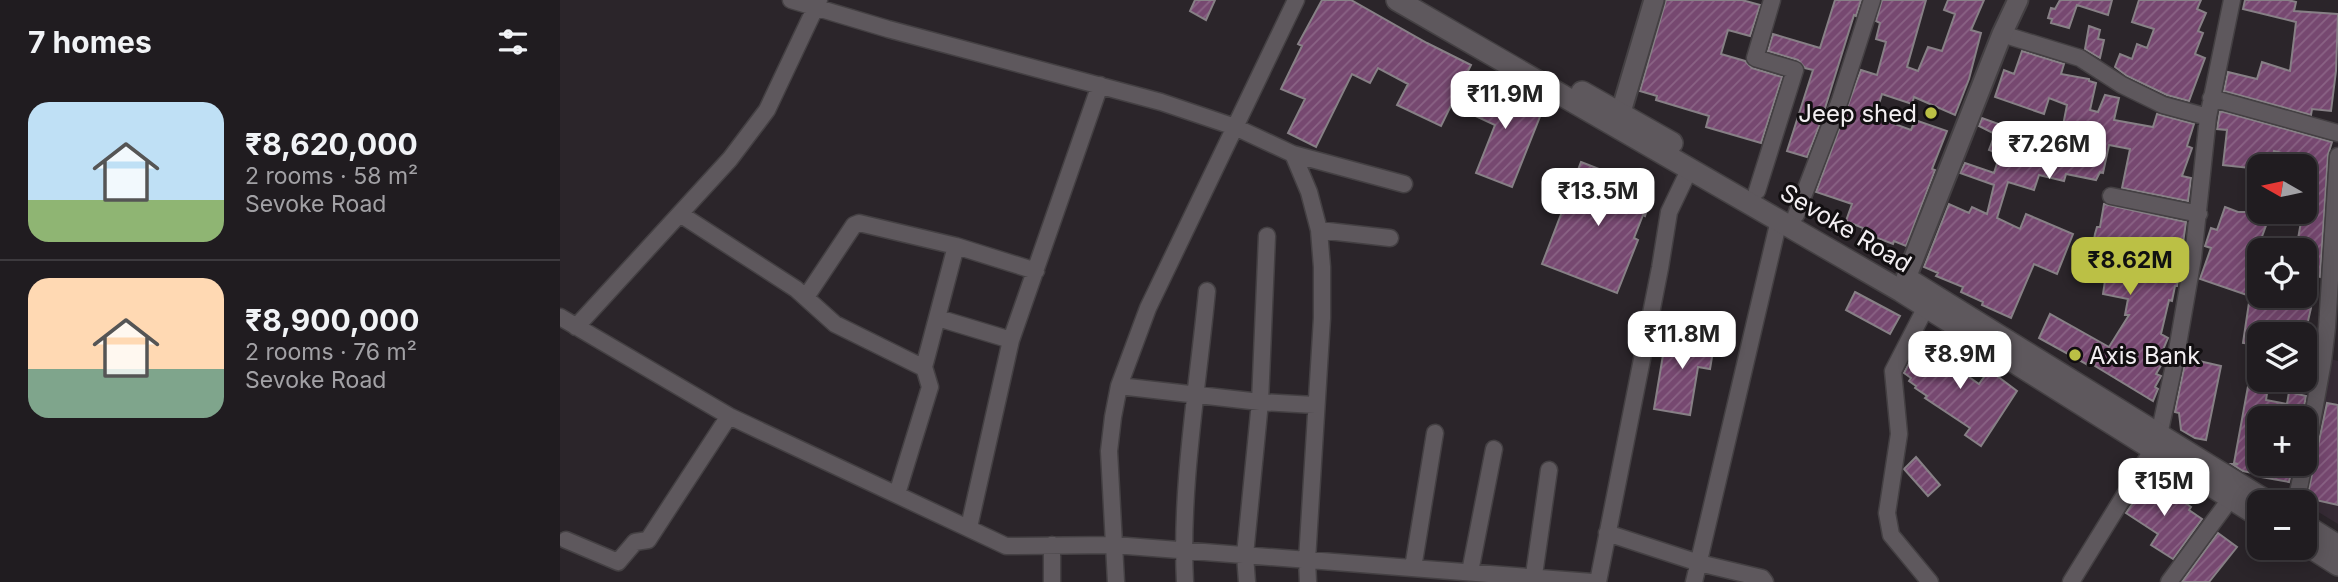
<!DOCTYPE html>
<meta charset="utf-8">
<style>
:root{--surface:#201c20;--page:#282529;--text:#f1f3f6;--muted:#a2a1a5;--line:#3d3a3e;--accent:#bbc045}
body{margin:0;font-family:Inter,sans-serif;background:var(--page);color:var(--text);height:100vh;display:flex;flex-direction:column;font-size:26px;white-space:nowrap}
*{box-sizing:border-box;margin:0}
p{font-size:23px;color:var(--muted)}
.icon{flex:none;width:38px;height:38px;fill:none;stroke:currentColor;stroke-width:2;stroke-linecap:round;stroke-linejoin:round}
.map{position:relative;flex:1;overflow:hidden}
.drawer{display:flex;flex-direction:column;background:var(--surface);width:560px}
.drawer>*{flex:none}
.needle{width:46px;rotate:279deg}
.controls{position:absolute;left:1687px;top:154px;display:grid;gap:14px}
.controls a{display:grid;place-items:center;width:70px;height:70px;border-radius:14px;background:var(--surface);box-shadow:0 4px 18px #0003,0 0 0 2px var(--line);font-size:35px}
.price{position:absolute;translate:-50% -60px;padding:0 16px;border-radius:14px;background:#fff;color:#222;font-size:23px;line-height:46px;filter:drop-shadow(0 2px 4px #0008)}
.price::after{content:'';position:absolute;left:50%;top:42px;width:21px;height:16px;margin-left:-10px;background:inherit;clip-path:polygon(0 0,100% 0,50% 100%)}
.price.active{background:var(--accent);color:#111}
ul{padding:0;list-style:none}
li{display:flex;align-items:center;gap:21px;height:175px;padding:0 28px}
li+li{border-top:2px solid var(--line)}
li span{display:grid;place-items:center;flex:none;width:196px;height:140px;border-radius:21px;color:#555}
li>.icon{margin-inline-start:auto}
span .icon{width:84px;height:84px;fill:#fffc;stroke-width:1}
li b{font-size:30px}
h2{display:flex;justify-content:space-between;align-items:center;height:84px;padding:0 28px;font-size:30px}
main{display:flex;flex:1;min-height:0}
.map>svg:first-child{display:block}
.built{fill:#362b35}
.building{fill:url(#building-hatch);stroke:#878086;stroke-width:2}
.lines{fill:none;stroke-linecap:round;stroke-linejoin:round}
.minor-casing{stroke:#444043;stroke-width:19}
.tertiary-casing{stroke:#444043;stroke-width:23}
.secondary-casing{stroke:#444043;stroke-width:24}
.minor{stroke:#5e585d;stroke-width:16}
.tertiary{stroke:#5e585d;stroke-width:19}
.secondary{stroke:#5e585d;stroke-width:21}
.poi-dot{fill:#bbc045;stroke:#120f11;stroke-width:2.5}
.labels{text-anchor:middle;dominant-baseline:central;stroke-width:6;stroke-linejoin:round;paint-order:stroke}
.poi-label{font-size:24px;fill:#f3eff2;stroke:#120f11;text-anchor:end}
.street-label{font-size:24px;fill:#f3eff2;stroke:#120f11}
</style>
<main>
<section class="drawer">
<h2>7 homes<svg class="icon" aria-label="filters" viewBox="0 0 24 24"><path d="M4 7h16M4 17h16"/><circle cx="9" cy="7" r="2"/><circle cx="15" cy="17" r="2"/></svg></h2>
<ul>
<li><span style="background:linear-gradient(#bfe0f5 70%,#8fb573 0)"><svg class="icon" aria-label="home" viewBox="0 0 24 24"><path d="M3 11l9-7 9 7M6 9v11h12V9"/></svg></span><div><b>₹8,620,000</b><p>2 rooms · 58 m²</p><p>Sevoke Road</p></div></li>
<li><span style="background:linear-gradient(#ffd9b3 65%,#7fa58c 0)"><svg class="icon" aria-label="home" viewBox="0 0 24 24"><path d="M3 11l9-7 9 7M6 9v11h12V9"/></svg></span><div><b>₹8,900,000</b><p>2 rooms · 76 m²</p><p>Sevoke Road</p></div></li>
</ul>
</section>
<div class="map">
<svg width="1778" height="582" viewBox="0 0 1778 582">
<defs>
<pattern id="building-hatch" width="6" height="6" patternUnits="userSpaceOnUse" patternTransform="scale(1.75)"><rect width="6" height="6" fill="#764870"/><path d="M-1 1l2-2M0 6l6-6M5 7l2-2" fill="none" stroke="#8a6385"/></pattern>
</defs>
<rect width="100%" height="100%" fill="#2b252a"/>
<path class="built" d="M1771,359L1778,361V524L1742,502Z"/>
<path class="building" d="M635,0H655L646,20L630,11Z
M762,0H791L867,43L911,65L881,126L837,105L848,84L818,68L810,83L792,74L756,147L728,133L745,99L721,89L742,46L738,44Z
M1106,0H1182L1200,5L1190,36L1168,30L1161,54L1185,61L1192,68L1222,77L1201,143L1146,127L1149,116L1096,100L1097,96L1080,91Z
M1275,0H1301L1296,16L1294,15L1261,121L1247,157L1227,151L1253,70L1245,68L1238,60L1208,51L1213,34L1260,48Z
M1322,0H1366L1347,67L1358,71L1368,47L1382,51L1395,14L1384,10L1388,0H1424L1411,30L1421,33L1409,79L1395,115L1354,97L1352,104L1322,94L1315,117L1351,130L1355,120L1387,131L1372,169L1375,170L1346,246L1334,241L1333,244L1302,232L1303,228L1286,221L1292,204L1256,192L1301,70L1317,75L1326,42L1316,39L1320,23L1316,21Z
M1500,0H1552L1548,15L1517,5L1509,28L1491,23L1492,19L1488,18L1491,8L1495,9Z
M1579,0H1641L1637,9L1646,13L1638,31L1643,33L1635,54L1645,58L1629,101L1607,95L1567,76L1555,67L1560,54L1572,59L1577,44L1587,48L1594,29L1572,22Z
M1685,0H1728L1736,2L1734,11L1778,14L1776,71L1771,111L1752,109L1751,115L1664,91L1668,72L1697,79L1702,62L1730,71L1736,22L1683,9Z
M1529,26L1540,30L1538,39L1544,40L1540,58L1525,49Z
M1462,51L1504,64L1501,74L1529,79V81L1536,83L1530,110L1538,112L1545,95L1559,98L1554,120L1593,127L1597,114L1634,124L1627,146L1632,148L1622,176L1631,178L1628,201L1562,188L1570,149L1549,145L1543,173L1540,172L1536,180L1506,174L1504,181L1479,175L1474,190L1448,182L1437,218L1460,229L1466,214L1513,234L1497,274L1474,264L1451,318L1422,305L1423,302L1401,292L1403,287L1376,276L1378,273L1364,267L1389,204L1409,213L1412,207L1427,214L1434,185L1400,173L1405,163L1434,173L1440,154L1429,150L1435,134L1419,126L1422,118L1499,146L1507,105L1489,98L1484,114L1435,97L1444,70L1454,74Z
M925,78L947,88L944,93L983,109L952,187L916,173L935,125L909,113Z
M1660,111L1772,142L1768,155L1760,277L1745,272V250H1736L1741,222L1715,216V212H1747L1745,211V166H1737L1738,157L1714,151L1711,166H1699V169L1663,165L1667,130L1657,129Z
M1021,162L1093,190L1085,216L1083,215L1074,238L1078,240L1057,293L982,264Z
M1544,204L1626,222L1617,286H1615L1612,301L1609,300L1601,334L1608,338L1599,359L1603,362L1596,374L1601,376L1595,387L1598,389L1593,401L1530,363L1528,365L1479,338L1490,314L1549,347L1569,315H1565L1568,299L1543,294L1548,261L1531,258L1535,234L1537,227H1540Z
M1665,207L1678,212H1711L1690,269L1698,272L1690,296H1720L1727,298V300L1751,308L1745,334H1699V345L1683,343L1690,296L1640,279L1651,248L1645,246L1651,228L1657,230Z
M1295,292L1340,316L1330,334L1286,310Z
M1107,331L1155,339L1150,369L1138,367L1130,415L1094,409Z
M1362,338L1388,356L1385,360L1419,384L1429,370L1457,391L1421,446L1405,435L1410,428L1365,398L1367,396L1355,388L1356,386L1349,381L1351,378L1344,373Z
M1626,358L1661,366L1646,440L1635,438L1621,430L1619,413L1615,412Z
M1693,359H1699V380H1709L1706,400L1727,404L1729,392L1746,396L1742,418H1699V464H1733L1729,482L1701,477L1702,475L1683,471L1672,464H1678L1674,463Z
M1767,403L1778,405V505L1747,498Z
M1356,457L1380,485L1368,496L1344,469Z
M1590,478L1631,507L1629,510L1642,519L1613,559L1591,545L1598,534L1566,513Z
M1658,533L1677,547L1649,582H1622Z"/>
<g class="lines">
<defs>
<path id="minor" d="M231,0L328,29L601,102L675,127L733,154L844,184
M1442,34L1520,58L1562,85L1603,105L1648,117
M1651,98L1778,133
M733,154L749,192L759,230L762,267V318L747,560L748,582
M1197,191L1235,70L1195,58L1212,0
M1551,196L1639,214
M120,214L236,289L275,324L362,367H364L396,246
M1236,215L1280,100L1312,0
M759,230L830,238
M246,297L294,225L299,223L396,246L476,271
M1366,307L1333,371L1339,434L1327,513L1331,535L1370,582
M0,317L169,416L446,546L554,545L1032,582
M378,318L451,340
M16,327L170,159L207,110L259,0
M559,386L700,402L755,405
M1599,435L1616,356L1633,258L1648,117L1672,0
M1745,460L1763,361L1767,327L1778,156
M337,494L370,387L364,367
M1736,502L1744,464
M409,527L451,340L540,85
M1047,533L1139,563L1202,578L1205,582
M6,540L58,562L75,542L88,540L169,416
M853,568L875,433
M910,572L934,449
M492,582V545
M556,582L549,451L553,417L559,386L588,308L736,0
M625,582C620,488 638,385 647,291
M687,582L685,555L700,402L707,236
M973,582L989,470
M1038,582L1100,268L1109,212L1130,168
M1134,582L1219,220
M1511,582L1593,449
M1609,582L1671,498"/>
<path id="tertiary" d="M1061,112L1094,0
M1346,278L1442,34L1458,0"/>
<path id="secondary" d="M837,0L1341,291L1699,516
M1022,92L1112,143
M1349,280L1708,502
M1745,525L1778,546
M1745,544L1778,565"/>
</defs>
<use href="#minor" class="minor-casing"/>
<use href="#tertiary" class="tertiary-casing"/>
<use href="#secondary" class="secondary-casing"/>
<use href="#minor" class="minor"/>
<use href="#tertiary" class="tertiary"/>
<use href="#secondary" class="secondary"/>
</g>
<g class="poi-dot">
<circle cx="1371" cy="113" r="7"/>
<circle cx="1515" cy="355" r="7"/>
</g>
<g class="labels">
<g class="poi-label">
<text x="1357" y="113">Jeep shed</text>
<text x="1529" y="355" text-anchor="start">Axis Bank</text>
</g>
<g class="street-label">
<text transform="translate(1286 228) rotate(31)">Sevoke Road</text>
</g>
</g>
</svg>
<div class="controls">
<a><svg class="needle" viewBox="-14 -14 28 28"><path d="M0-13l5 13h-10z" fill="#e53935"/><path d="M0 13l5-13h-10z" fill="#a2a1a5"/></svg></a>
<a><svg class="icon" aria-label="locate" viewBox="0 0 24 24"><circle cx="12" cy="12" r="6"/><path d="M12 2v4M12 18v4M2 12h4M18 12h4"/></svg></a>
<a><svg class="icon" aria-label="layers" viewBox="0 0 24 24"><path d="M12 4l9 5-9 5-9-5zM3 14l9 5 9-5"/></svg></a>
<a>+</a>
<a>−</a>
</div>
<b class="price" style="left:945px;top:131px">₹11.9M</b>
<b class="price" style="left:1489px;top:181px">₹7.26M</b>
<b class="price" style="left:1038px;top:228px">₹13.5M</b>
<b class="price active" style="left:1570px;top:297px">₹8.62M</b>
<b class="price" style="left:1122px;top:371px">₹11.8M</b>
<b class="price" style="left:1400px;top:391px">₹8.9M</b>
<b class="price" style="left:1604px;top:518px">₹15M</b>
</div>
</main>
